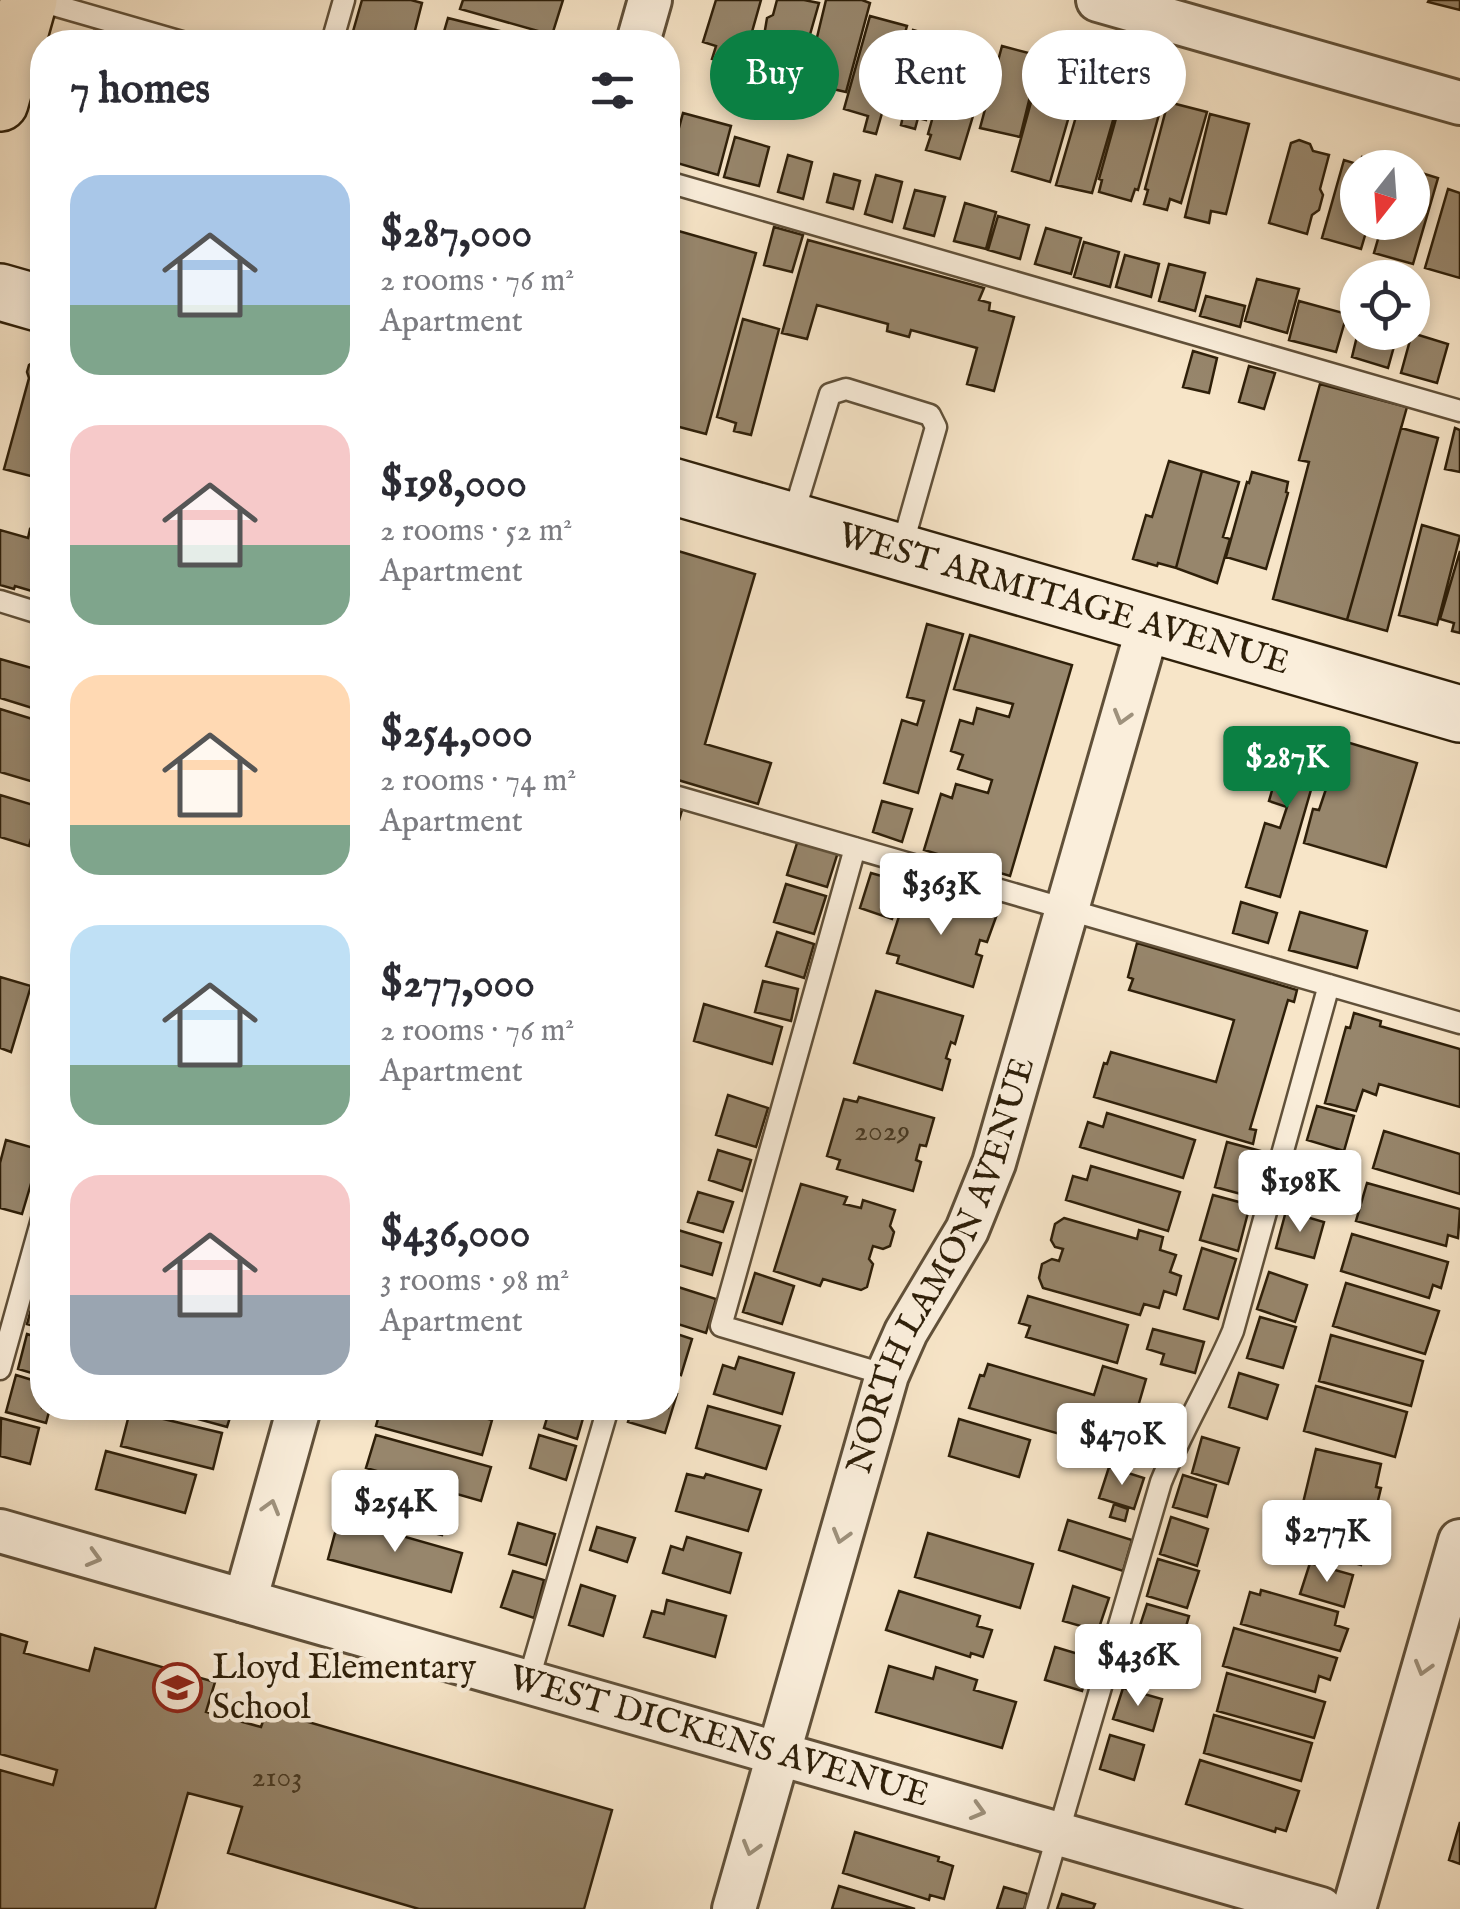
<!DOCTYPE html>
<meta charset="utf-8">
<style>
:root{--surface:#fff;--page:#f2f2f3;--text:#2b2b33;--muted:#7c7c81;--accent:#0b8043}
body{margin:0;font-family:"IM FELL English",serif;background:var(--page);color:var(--text);height:100vh;display:flex;flex-direction:column;font-size:38px;white-space:nowrap}
*{box-sizing:border-box;margin:0}
p{font-size:32px;color:var(--muted)}
.icon{flex:none;width:55px;height:55px;fill:none;stroke:currentColor;stroke-width:2;stroke-linecap:round;stroke-linejoin:round}
.map{position:relative;flex:1;overflow:hidden}
.sheet{position:absolute;left:30px;top:30px;width:650px;height:1390px;display:flex;flex-direction:column;background:var(--surface);border-radius:40px;box-shadow:0 5px 15px #0003}
.sheet>*{flex:none}
.hud{position:absolute;left:710px;top:30px;width:600px;height:90px;display:flex;gap:20px}
.needle{width:65px;rotate:197deg}
.buttons{position:absolute;left:1340px;top:150px;display:grid;gap:20px}
.buttons a{display:grid;place-items:center;width:90px;height:90px;border-radius:50%;background:var(--surface);box-shadow:0 5px 15px #0003;font-size:50px}
.price{position:absolute;translate:-50% -85px;padding:0 22px;border-radius:10px;background:#fff;color:#222;font-size:32px;line-height:65px;filter:drop-shadow(0 2px 5px #0008)}
.price::after{content:'';position:absolute;left:50%;top:60px;width:30px;height:22px;margin-left:-15px;background:inherit;clip-path:polygon(0 0,100% 0,50% 100%)}
.price.selected{background:var(--accent);color:#fff}
ul{padding:0;list-style:none}
li{display:flex;align-items:center;gap:30px;height:250px;padding:0 40px}
li span{display:grid;place-items:center;flex:none;width:280px;height:200px;border-radius:30px;color:#555}
li>.icon{margin-inline-start:auto}
span .icon{width:120px;height:120px;fill:#fffc;stroke-width:1}
li b{font-size:42px}
h2{display:flex;justify-content:space-between;align-items:center;height:120px;padding:0 40px;font-size:42px}
.chip{padding:0 35px;border-radius:45px;background:var(--surface);box-shadow:0 5px 15px #0003;font-size:35px;line-height:90px}
.chip.selected{background:var(--accent);color:#fff}
.map>svg:first-child{display:block}
.building{fill:#97866c;stroke:#2e1f09;stroke-width:2.5}
.lines{fill:none;stroke-linecap:round;stroke-linejoin:round}
.lane-casing{stroke:#605039;stroke-width:25}
.street-casing{stroke:#605039;stroke-width:48}
.secondary-casing{stroke:#2e1f09;stroke-width:60}
.primary-casing{stroke:#2e1f09;stroke-width:60}
.lane{stroke:#faeedb;stroke-width:20}
.street{stroke:#faeedb;stroke-width:42}
.secondary{stroke:#faeedb;stroke-width:55}
.primary{stroke:#f7e5c8;stroke-width:55}
.oneway{stroke:#9e917c}
.labels{text-anchor:middle;dominant-baseline:central;stroke-width:9;stroke-linejoin:round;paint-order:stroke}
.number-label{font-size:30px;fill:#483922}
.street-label{font-size:35px;fill:#2e1f09;stroke:#faeedb}
.poi-label{font-size:35px;fill:#2e1f09;stroke:#faeedb;text-anchor:start}
</style>
<div class="map">
<svg width="1460" height="1909" viewBox="0 0 1460 1909">
<rect width="100%" height="100%" fill="#f7e5c8"/>
<filter id="stains"><feTurbulence type="fractalNoise" baseFrequency=".002" numOctaves="4"/><feColorMatrix values="0 0 0 0 .2 0 0 0 0 .09 0 0 0 0 .02 0 0 0 .5 -.17"/></filter>
<radialGradient id="worn" r=".72"><stop offset=".6" stop-color="#630" stop-opacity="0"/><stop offset="1" stop-color="#630" stop-opacity=".3"/></radialGradient>
<path class="building" d="M362,0H411L422,3L412,42H350Z
M463,0H563L552,35L460,9Z
M716,0H761L746,53H744L739,67L712,59L716,46L703,42Z
M777,0H804L819,3L793,94L754,83L767,38L765,30L767,18L773,15Z
M826,0H862L870,3L846,92L806,83Z
M1429,0H1460V10L1428,2Z
M870,16L907,26L876,134L864,131L868,116L844,109Z
M448,18L543,42H441Z
M913,30L948,40L926,120L918,118L915,129L901,125L903,116L890,112Z
M94,31L137,42H90Z
M954,42L992,53L960,159L926,150L931,135L928,134Z
M1002,46L1040,56L1020,137L980,128Z
M1041,66L1080,78L1050,182L1012,171Z
M1087,79L1122,89L1092,193L1056,185Z
M1124,90L1163,100L1138,190L1135,189L1131,201L1099,192L1102,180L1099,179Z
M1168,102L1207,112L1181,203L1170,199L1167,210L1144,204L1148,190L1145,189Z
M683,113L731,126L718,175L670,161Z
M1210,114L1249,124L1226,214L1211,211L1209,223L1185,217Z
M735,137L769,147L759,186L724,177Z
M1299,140L1310,144L1313,151L1329,155L1320,189L1323,195L1319,210L1312,215L1307,234L1269,223L1291,143Z
M788,155L812,162L803,199L778,192Z
M1362,157L1386,163L1385,168H1358V222H1369L1361,249L1322,238L1344,160L1360,165Z
M1415,171L1438,178L1413,264L1374,253L1383,222H1412V179Z
M834,174L860,181L853,209L827,202Z
M876,175L902,182L892,222L865,214Z
M1448,189L1460,193V278L1425,268Z
M915,190L945,197L934,236L904,228Z
M965,203L996,212L986,249L954,241Z
M998,216L1029,225L1020,259L988,250Z
M774,227L803,235L792,272L764,265Z
M668,228L756,253L706,434L668,424Z
M1046,228L1081,238L1071,274L1035,264Z
M808,240L984,288L979,300L990,303L989,310L1014,317L994,391L967,384L977,348L911,330L909,337L887,331L888,324L817,305L807,339L782,333Z
M1084,242L1119,252L1110,287L1074,277Z
M1125,255L1159,264L1151,297L1116,287Z
M1169,264L1205,273L1195,311L1159,301Z
M1257,279L1299,289L1287,333L1245,321Z
M1206,296L1245,306L1240,327L1200,316Z
M1299,301L1347,314L1336,352L1289,340Z
M743,319L779,329L751,435L734,431L736,423L717,417Z
M1358,332H1398L1388,368L1352,357Z
M1412,333L1448,344L1437,383L1401,373Z
M1193,351L1217,358L1209,393L1183,387Z
M35,361L42,364V479L4,469L29,378L27,372L29,365Z
M1249,366L1275,373L1264,409L1239,402Z
M1320,384L1407,407L1347,620L1273,599L1309,462L1299,460Z
M1401,428L1438,438L1387,631L1347,620Z
M1455,428L1460,430V472L1445,469Z
M1169,461L1202,471L1176,568L1158,563L1157,566L1133,559L1146,515L1152,517Z
M1202,471L1239,482L1223,537L1230,539L1217,583L1176,568Z
M1252,472L1288,482L1286,492L1288,493L1266,569L1226,557L1247,482L1249,483Z
M1422,525L1460,536L1437,625L1399,615Z
M30,529L42,532V594L15,586L14,589L0,585V530L28,538Z
M668,548L755,574L705,744L771,763L758,804L668,777Z
M1460,551V633L1452,631L1454,623L1440,619Z
M927,624L963,634L918,793L884,783L902,720L917,725L924,701L907,697Z
M970,635L1072,665L1010,876L924,850L941,794L952,798L956,784L988,793L992,780L958,769L963,755L951,751L960,720L973,724L977,708L1009,717L1013,704L954,689Z
M0,659L42,671V711L0,698Z
M0,709L42,722V765L37,783L0,772Z
M1290,728L1326,738L1280,897L1246,887L1265,823L1280,828L1287,807L1269,801Z
M1333,738L1417,763L1386,867L1304,843L1313,809L1319,810L1328,783L1321,781Z
M0,795L40,807L29,846L0,837Z
M882,801L912,809L902,842L873,832Z
M668,805L682,810L673,841L668,839Z
M798,840L838,852L827,887L787,875Z
M871,873L903,882L892,919L860,908Z
M786,884L826,896L814,934L774,922Z
M919,892L996,917L987,942L980,940L976,954L982,956L973,987L897,963L899,956L887,953L905,898L916,901Z
M1241,902L1277,913L1268,943L1233,933Z
M1300,912L1367,931L1357,968L1289,950Z
M777,932L814,944L804,978L766,966Z
M1137,943L1297,990L1294,1002L1288,1000L1250,1129L1256,1130L1253,1144L1094,1097L1104,1063L1107,1064L1111,1052L1216,1082L1234,1020L1129,990L1133,979L1128,977Z
M0,977L31,986L11,1052L0,1048Z
M763,981L798,989L791,1021L755,1012Z
M876,991L963,1016L955,1044L951,1042L946,1058L950,1060L942,1090L854,1063Z
M704,1004L782,1027L772,1064L694,1041Z
M1354,1013L1381,1021L1380,1026L1460,1049V1107L1379,1084L1376,1095L1363,1090L1356,1111L1325,1103L1346,1027L1350,1028Z
M728,1095L768,1108L756,1147L716,1135Z
M859,1097L934,1118L926,1146L920,1145L916,1160L921,1162L913,1191L837,1169L840,1160L827,1156L844,1099L857,1102Z
M1317,1106L1354,1116L1344,1151L1307,1140Z
M1107,1113L1195,1140L1183,1178L1080,1147L1088,1122L1103,1127Z
M1384,1131L1460,1154V1194L1373,1168Z
M6,1140L41,1150L22,1214L0,1208V1163Z
M1227,1142L1264,1152L1252,1197L1215,1187Z
M718,1150L751,1160L742,1191L709,1180Z
M1301,1155L1340,1167L1331,1205L1290,1194Z
M1091,1166L1180,1192L1168,1231L1066,1200L1073,1176L1087,1180Z
M1367,1183L1460,1209L1458,1238L1448,1235L1446,1246L1356,1221Z
M801,1184L847,1197L844,1204L861,1208L863,1200L895,1210L890,1226L894,1232L890,1246L883,1249L873,1246L869,1259L873,1264L867,1287L861,1290L823,1279L820,1286L774,1271Z
M698,1192L733,1202L723,1232L688,1222Z
M1213,1195L1250,1205L1238,1251L1200,1240Z
M1286,1211L1324,1222L1314,1258L1276,1248Z
M1064,1218L1137,1239L1139,1230L1163,1237L1160,1250L1176,1255L1170,1272L1181,1276L1176,1295L1164,1291L1159,1308L1144,1304L1140,1315L1043,1288L1039,1278L1042,1264L1052,1259L1059,1261L1063,1249L1055,1247L1051,1240L1055,1224Z
M678,1230L721,1243L712,1275L668,1262Z
M1352,1234L1448,1262L1441,1288L1433,1285L1429,1298L1341,1271Z
M1202,1248L1236,1259L1218,1319L1184,1309Z
M1269,1272L1307,1285L1295,1322L1257,1309Z
M755,1273L794,1286L782,1324L743,1312Z
M1346,1283L1439,1311L1425,1354L1333,1326Z
M37,1287L42,1289V1328L27,1324Z
M678,1287L716,1299L706,1333L668,1321Z
M1028,1296L1128,1325L1117,1363L1026,1337L1030,1326L1019,1323Z
M1260,1317L1296,1327L1283,1368L1247,1358Z
M1153,1329L1204,1342L1195,1373L1161,1364L1164,1354L1147,1349Z
M668,1331L692,1339L681,1375L668,1370Z
M27,1334L42,1339V1376L18,1369Z
M1331,1335L1423,1361L1411,1406L1319,1381Z
M739,1357L794,1373L782,1414L714,1394L723,1365L735,1369Z
M988,1364L1094,1395L1103,1366L1146,1379L1128,1441L1133,1443L1130,1454L969,1408L980,1375L984,1376Z
M1239,1373L1278,1385L1267,1419L1229,1407Z
M16,1375L42,1383V1408H50L46,1423L6,1412Z
M1316,1386L1407,1412L1395,1457L1304,1431Z
M668,1392L677,1394L665,1433L628,1422L632,1408H668Z
M708,1406L780,1426L766,1469L696,1448Z
M158,1408H233L227,1427Z
M381,1408H449L492,1420L482,1455L376,1426Z
M550,1408H586L577,1439L544,1428Z
M130,1411L222,1433L213,1469L121,1446Z
M1,1418L39,1428L30,1464L0,1456Z
M959,1419L1030,1440L1019,1477L949,1456Z
M376,1435L491,1467L481,1501L366,1468Z
M539,1435L576,1446L566,1480L530,1468Z
M1202,1437L1239,1448L1228,1484L1192,1473Z
M1316,1449L1381,1464L1376,1487L1381,1488L1373,1521L1303,1503Z
M106,1451L196,1475L185,1513L96,1489Z
M1109,1467L1144,1478L1134,1509L1099,1498Z
M687,1474L704,1478L706,1474L761,1490L748,1531L676,1511Z
M1183,1475L1216,1485L1207,1517L1173,1507Z
M366,1476L452,1501L442,1535L376,1520L374,1515L355,1510L359,1497L357,1491L359,1482Z
M1276,1502L1371,1530L1361,1565L1266,1538Z
M1114,1504L1128,1509L1125,1521L1110,1517Z
M1171,1517L1208,1529L1197,1566L1160,1554Z
M339,1518L462,1553L451,1592L328,1559Z
M1068,1520L1132,1540L1123,1571L1059,1550Z
M518,1523L555,1534L546,1565L509,1554Z
M597,1527L635,1538L627,1562L590,1550Z
M928,1533L1033,1564L1020,1608L915,1577Z
M687,1537L741,1553L730,1593L663,1573L671,1546L683,1550Z
M1158,1559L1199,1571L1187,1608L1147,1596Z
M1310,1563L1353,1575L1344,1607L1300,1594Z
M513,1571L544,1580L534,1618L501,1607Z
M581,1585L615,1596L603,1636L569,1625Z
M1073,1586L1109,1598L1098,1631L1063,1621Z
M1261,1590L1338,1612L1335,1625L1348,1629L1340,1651L1241,1624L1250,1592L1260,1595Z
M899,1591L980,1616L977,1626L992,1630L983,1657L971,1653L970,1657L886,1630Z
M667,1600L726,1616L715,1657L644,1637L652,1611L664,1614Z
M1147,1604L1189,1616L1178,1654L1135,1641Z
M1234,1628L1337,1658L1330,1680L1319,1676L1315,1692L1223,1666Z
M0,1634L27,1642L24,1653L89,1671L95,1648L215,1682L206,1712L261,1727L267,1710L612,1810L584,1909H419L228,1853L242,1807L188,1793L155,1909H0V1770L53,1785L57,1770L0,1754Z
M1055,1647L1092,1658L1082,1691L1045,1680Z
M1135,1649L1176,1661L1169,1681L1129,1669Z
M889,1666L933,1679L936,1667L977,1680L974,1690L1016,1702L1002,1748L876,1712Z
M1227,1673L1325,1702L1314,1738L1217,1711Z
M1123,1688L1162,1699L1153,1731L1113,1719Z
M1214,1715L1312,1743L1301,1781L1204,1753Z
M1110,1735L1144,1745L1134,1780L1100,1769Z
M1200,1760L1299,1791L1286,1831L1276,1828L1275,1832L1186,1804Z
M1460,1822V1864L1449,1860Z
M855,1832L939,1857L938,1861L953,1866L944,1899L930,1895L929,1900L843,1873Z
M839,1886L915,1909H832Z
M1004,1887L1028,1894L1024,1909H997Z
M1062,1894L1095,1904L1093,1909H1057Z"/>
<g class="lines">
<defs>
<path id="lane" d="M36,0L182,42
M332,42L344,0
M668,182L1460,411
M792,519L830,394L846,389L930,415L936,427L901,550
M0,601L42,614
M668,794L1460,1023
M855,848L721,1326L887,1375
M0,1369L42,1219
M528,1682L608,1408
M1036,1909L1161,1482C1182,1430 1211,1383 1233,1331L1329,985"/>
<g id="street">
<path d="M1098,0L1460,103"/>
<path d="M638,42L650,0"/>
<path id="s1" d="M0,1531L1321,1909"/>
<path d="M245,1601L299,1408"/>
<path id="s2" d="M734,1909L887,1375L906,1332L967,1230L994,1163L1149,624"/>
<path d="M1354,1909L1460,1541"/>
</g>
<g id="secondary">
<path d="M0,292L42,304"/>
<path id="s3" d="M668,485L1460,714"/>
</g>
<path id="primary" d="M0,103L29,0"/>
</defs>
<use href="#lane" class="lane-casing"/>
<use href="#street" class="street-casing"/>
<use href="#secondary" class="secondary-casing"/>
<use href="#primary" class="primary-casing"/>
<use href="#lane" class="lane"/>
<use href="#street" class="street"/>
<use href="#secondary" class="secondary"/>
<use href="#primary" class="primary"/>
</g>
<defs><path id="oneway-chevron" d="M-2-3.5L2.5 0L-2 3.5" fill="none" stroke-width="1.6" stroke-linecap="round" stroke-linejoin="round" transform="scale(2.5)"/></defs>
<g class="oneway">
<use href="#oneway-chevron" transform="translate(1122 717) rotate(106)"/>
<use href="#oneway-chevron" transform="translate(271 1507) rotate(-74)"/>
<use href="#oneway-chevron" transform="translate(841 1536) rotate(106)"/>
<use href="#oneway-chevron" transform="translate(94 1558) rotate(16)"/>
<use href="#oneway-chevron" transform="translate(1423 1668) rotate(106)"/>
<use href="#oneway-chevron" transform="translate(978 1811) rotate(16)"/>
<use href="#oneway-chevron" transform="translate(751 1848) rotate(106)"/>
</g>
<defs>
<symbol id="school-ring" viewBox="-11 -11 22 22"><circle r="9.5" fill="#faeedb" stroke="#8f2418" stroke-width="1.5"/><path d="M0-5L7-2L0 1L-7-2ZM-4 1L0 2.5L4 1V4Q0 6-4 4Z" fill="#8f2418"/></symbol>
</defs>
<g fill-rule="evenodd">
<use href="#school-ring" x="150" y="1660" width="55" height="55"/>
</g>
<g class="labels">
<g class="number-label">
<text x="882" y="1132">2029</text>
<text x="277" y="1778">2103</text>
</g>
<g class="street-label">
<text stroke="none"><textPath href="#s3" startOffset="412">WEST ARMITAGE AVENUE</textPath></text>
<text stroke="none"><textPath href="#s2" startOffset="678">NORTH LAMON AVENUE</textPath></text>
<text stroke="none"><textPath href="#s1" startOffset="748">WEST DICKENS AVENUE</textPath></text>
</g>
<g class="poi-label">
<text x="212" y="1668">Lloyd Elementary<tspan x="212" dy="40">School</tspan></text>
</g>
</g>
<rect width="100%" height="100%" filter="url(#stains)"/>
<rect width="100%" height="100%" fill="url(#worn)"/>
</svg>
<div class="buttons">
<a><svg class="needle" viewBox="-14 -14 28 28"><path d="M0-13l5 13h-10z" fill="#e53935"/><path d="M0 13l5-13h-10z" fill="#7c7c81"/></svg></a>
<a><svg class="icon" aria-label="locate" viewBox="0 0 24 24"><circle cx="12" cy="12" r="6"/><path d="M12 2v4M12 18v4M2 12h4M18 12h4"/></svg></a>
</div>
<b class="price selected" style="left:1287px;top:811px">$287K</b>
<b class="price" style="left:941px;top:938px">$363K</b>
<b class="price" style="left:1300px;top:1235px">$198K</b>
<b class="price" style="left:1122px;top:1488px">$470K</b>
<b class="price" style="left:395px;top:1555px">$254K</b>
<b class="price" style="left:1327px;top:1585px">$277K</b>
<b class="price" style="left:1138px;top:1709px">$436K</b>
<div class="hud">
<a class="chip selected">Buy</a>
<a class="chip">Rent</a>
<a class="chip">Filters</a>
</div>
<section class="sheet">
<h2>7 homes<svg class="icon" aria-label="filters" viewBox="0 0 24 24"><path d="M4 7h16M4 17h16"/><circle cx="9" cy="7" r="2"/><circle cx="15" cy="17" r="2"/></svg></h2>
<ul>
<li><span style="background:linear-gradient(#a9c7e8 65%,#7fa58c 0)"><svg class="icon" aria-label="home" viewBox="0 0 24 24"><path d="M3 11l9-7 9 7M6 9v11h12V9"/></svg></span><div><b>$287,000</b><p>2 rooms · 76 m²</p><p>Apartment</p></div></li>
<li><span style="background:linear-gradient(#f6c9c9 60%,#7fa58c 0)"><svg class="icon" aria-label="home" viewBox="0 0 24 24"><path d="M3 11l9-7 9 7M6 9v11h12V9"/></svg></span><div><b>$198,000</b><p>2 rooms · 52 m²</p><p>Apartment</p></div></li>
<li><span style="background:linear-gradient(#ffd9b3 75%,#7fa58c 0)"><svg class="icon" aria-label="home" viewBox="0 0 24 24"><path d="M3 11l9-7 9 7M6 9v11h12V9"/></svg></span><div><b>$254,000</b><p>2 rooms · 74 m²</p><p>Apartment</p></div></li>
<li><span style="background:linear-gradient(#bfe0f5 70%,#7fa58c 0)"><svg class="icon" aria-label="home" viewBox="0 0 24 24"><path d="M3 11l9-7 9 7M6 9v11h12V9"/></svg></span><div><b>$277,000</b><p>2 rooms · 76 m²</p><p>Apartment</p></div></li>
<li><span style="background:linear-gradient(#f6c9c9 60%,#9aa5b1 0)"><svg class="icon" aria-label="home" viewBox="0 0 24 24"><path d="M3 11l9-7 9 7M6 9v11h12V9"/></svg></span><div><b>$436,000</b><p>3 rooms · 98 m²</p><p>Apartment</p></div></li>
</ul>
</section>
</div>
